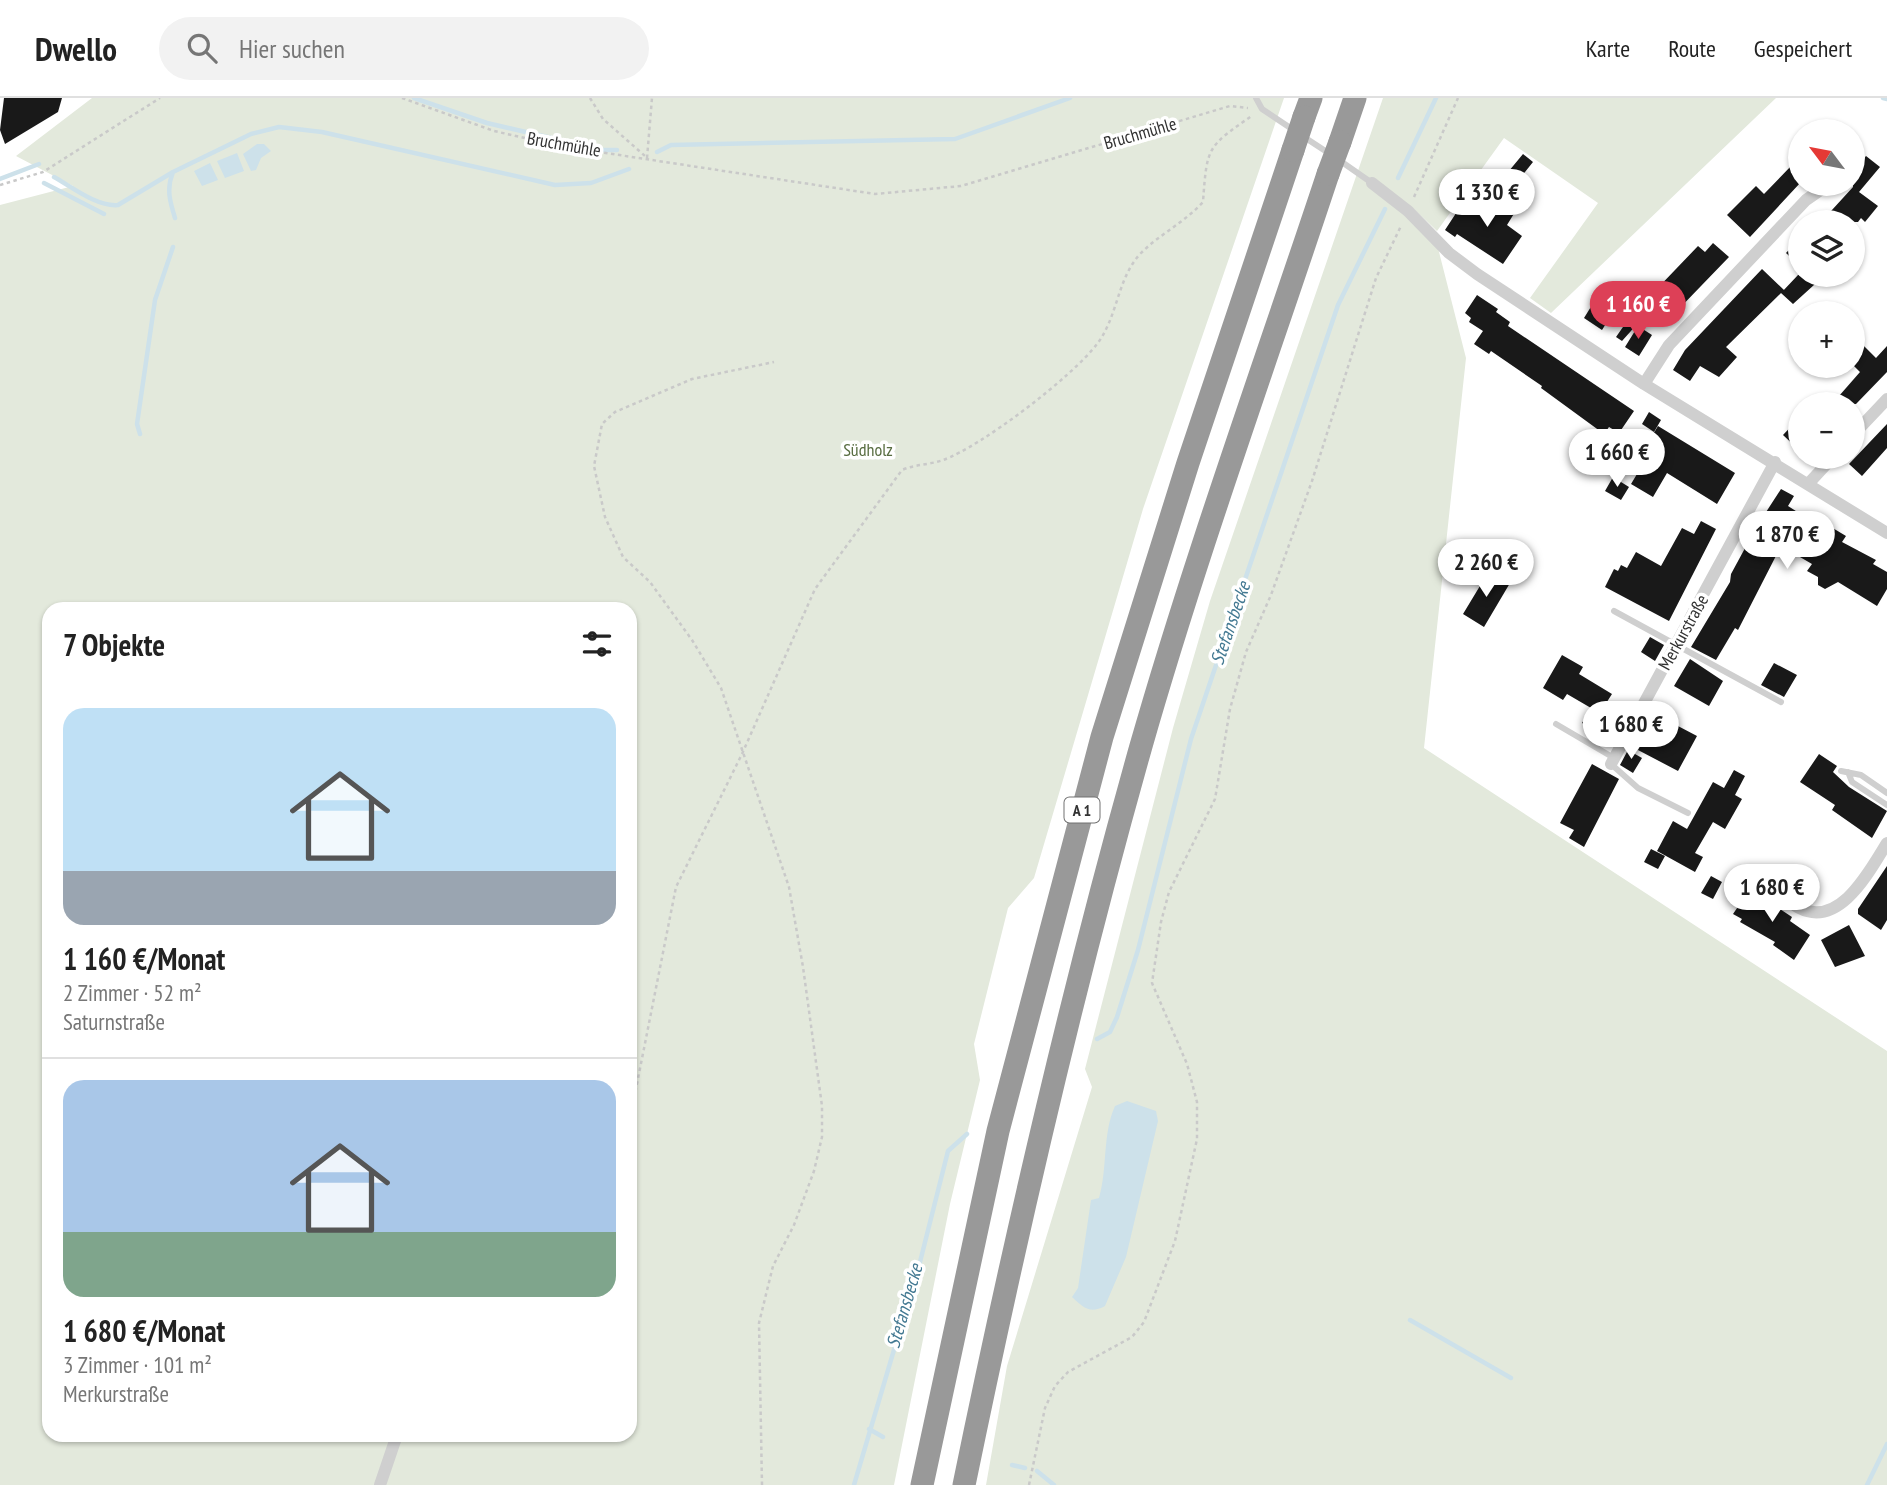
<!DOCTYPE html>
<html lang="de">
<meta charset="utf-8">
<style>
:root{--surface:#fff;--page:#f2f2f2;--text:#222;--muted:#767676;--line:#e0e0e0;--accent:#dd4057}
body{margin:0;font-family:"PT Sans Narrow",sans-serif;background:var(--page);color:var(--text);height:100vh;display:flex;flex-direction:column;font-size:26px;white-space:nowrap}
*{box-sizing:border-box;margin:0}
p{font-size:23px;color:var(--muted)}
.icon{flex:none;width:38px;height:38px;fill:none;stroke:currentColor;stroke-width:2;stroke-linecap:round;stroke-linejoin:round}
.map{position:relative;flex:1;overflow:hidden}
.sheet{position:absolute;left:42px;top:504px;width:595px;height:840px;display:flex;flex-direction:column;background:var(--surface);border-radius:21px;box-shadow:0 2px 5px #0004}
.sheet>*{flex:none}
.needle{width:46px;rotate:302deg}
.controls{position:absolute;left:1788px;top:21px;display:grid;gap:14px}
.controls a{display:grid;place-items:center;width:77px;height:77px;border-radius:50%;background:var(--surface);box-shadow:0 2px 5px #0004;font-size:35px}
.price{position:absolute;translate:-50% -60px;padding:0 16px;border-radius:24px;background:#fff;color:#222;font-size:23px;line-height:46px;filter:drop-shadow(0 2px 4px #0008)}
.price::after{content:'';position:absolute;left:50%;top:42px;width:21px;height:16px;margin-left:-10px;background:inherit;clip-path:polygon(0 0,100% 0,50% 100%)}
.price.on{background:var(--accent);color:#fff}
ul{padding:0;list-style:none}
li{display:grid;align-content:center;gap:14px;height:371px;padding:0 21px}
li+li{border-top:2px solid var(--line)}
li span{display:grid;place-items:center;height:217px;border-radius:21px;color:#555}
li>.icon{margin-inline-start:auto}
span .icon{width:126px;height:126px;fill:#fffc;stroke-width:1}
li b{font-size:30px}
h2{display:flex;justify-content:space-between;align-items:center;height:84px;padding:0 21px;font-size:30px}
header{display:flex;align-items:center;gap:42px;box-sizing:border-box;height:98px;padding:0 35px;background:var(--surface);border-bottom:2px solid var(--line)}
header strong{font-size:33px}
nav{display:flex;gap:38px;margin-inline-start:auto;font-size:24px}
.search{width:490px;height:63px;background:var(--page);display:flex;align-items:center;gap:18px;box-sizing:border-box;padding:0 24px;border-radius:38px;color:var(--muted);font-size:26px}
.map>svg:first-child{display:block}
.green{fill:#e3e9dc}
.water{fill:#cde1ea}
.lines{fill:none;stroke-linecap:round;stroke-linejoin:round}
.stream{stroke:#cde1ea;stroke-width:4.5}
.building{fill:#191919}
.path{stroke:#c9c9c9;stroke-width:2.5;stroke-dasharray:3.5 3.5;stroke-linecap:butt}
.lane{stroke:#cfcfcf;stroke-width:6}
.street{stroke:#cfcfcf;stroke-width:12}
.highway{stroke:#999;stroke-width:23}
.highway-bridge{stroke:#999;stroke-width:23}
.labels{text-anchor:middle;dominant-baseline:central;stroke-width:7;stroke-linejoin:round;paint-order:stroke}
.shield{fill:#fff;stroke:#707070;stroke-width:2}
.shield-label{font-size:16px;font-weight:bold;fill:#323232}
.street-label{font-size:18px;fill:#323232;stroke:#fff}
.park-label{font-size:18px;fill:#586d41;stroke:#fff}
.water-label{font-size:19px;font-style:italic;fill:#437992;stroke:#fff}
</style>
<header>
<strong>Dwello</strong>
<div class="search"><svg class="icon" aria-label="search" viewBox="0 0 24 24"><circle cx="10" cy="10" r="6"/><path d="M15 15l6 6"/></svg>Hier suchen</div>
<nav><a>Karte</a><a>Route</a><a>Gespeichert</a></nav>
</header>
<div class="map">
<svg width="1887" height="1387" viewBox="0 0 1887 1387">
<rect width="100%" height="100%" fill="#fff"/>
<path class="green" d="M92,0H1284L1143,411L1034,780L1008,810L974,946L980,982L950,1106L894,1387H382L401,1337H630V511H49V1337H394L376,1387H0V107L73,88L16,58Z
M1383,0H1776L1551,215L1530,200L1598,105L1504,40L1437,133L1413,110L1438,150L1466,260L1424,650L1887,953V1387H986L1007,1268L1092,989L1085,971L1173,630L1210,503Z"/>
<path class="water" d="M257,46H264L271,53L261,60L256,72L251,73L243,56Z
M237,55L244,73L225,80L217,63Z
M210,65L218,82L202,88L194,73Z
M1127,1003L1156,1013L1158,1023L1126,1159L1105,1208C1090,1216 1084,1210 1072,1199L1078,1190L1091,1102L1099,1100C1108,1069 1102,1037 1115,1008Z"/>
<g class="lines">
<path class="stream" d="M414,0L487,25L603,52H617
M1883,0L1887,1
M657,54L671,47L955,41L1070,0
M173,74C166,91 170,104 175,120
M54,79C72,89 97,109 118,107L173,74L251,36L279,29L322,34L555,87L591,85L629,71
M1398,80L1436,0
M0,81L39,66
M44,85L104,116
M140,336L137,326L155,202L173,149
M1097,941L1110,934L1117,919L1138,852L1191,641L1338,207L1385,111
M1410,1222L1511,1280
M869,1331L883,1339
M1012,1367L1025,1370
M1037,1373L1054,1387
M854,1387L920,1164L948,1053L967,1036
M1867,1387L1887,1346"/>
</g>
<path class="building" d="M4,0H62L58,14L5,46L0,32Z
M1523,56L1533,64L1509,94L1499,85Z
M1866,58L1880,69L1859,94L1878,108L1865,124L1861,120L1858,124H1821L1853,89V73Z
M1792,67L1801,76V84L1750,139L1727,117L1756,88L1764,96Z
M1494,100L1515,114L1507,127L1522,138L1503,166L1457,136L1455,139L1445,132L1464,103L1483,116Z
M1801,139V169L1786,155Z
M1713,145L1729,159L1673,217L1652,196L1698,148L1705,154Z
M1762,171L1784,192L1726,249L1737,259L1719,279L1700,268L1690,283L1673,272L1685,252Z
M1798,177H1825L1793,206L1781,195Z
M1605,196L1619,205L1602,232L1584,220L1597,199L1602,202Z
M1646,196L1656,205L1622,243L1616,239Z
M1477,197L1498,211L1496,214L1510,224L1508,228L1634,313L1619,335L1609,329L1604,336L1541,290L1542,288L1491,253L1489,256L1474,246L1483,233L1469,224L1471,220L1465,215Z
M1638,228L1652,237L1639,258L1625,249Z
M1864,248L1876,260L1887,248V274L1856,306H1832L1860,274L1853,267V260Z
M1649,314L1661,322L1654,334L1642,326Z
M1801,318V354L1783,337Z
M1887,326V350L1862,378L1849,366Z
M1658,328L1735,375L1717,406L1667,375L1653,399L1631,386L1649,356L1643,353Z
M1613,379L1629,389L1621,402L1605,393Z
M1781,391L1794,398L1788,408L1799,415L1790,431L1815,445L1826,426L1846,438L1842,444L1876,462L1873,466L1887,474V491L1877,508L1838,484L1825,491L1818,487V479L1807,473L1812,466L1781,448L1738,532L1735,530L1716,562L1691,549L1730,484L1731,476L1757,428Z
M1701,423L1716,431L1669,523L1605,489L1614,471L1618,473L1621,467L1627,470L1636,454L1661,468L1682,430L1694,436Z
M1489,473L1510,485L1484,529L1463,516Z
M1650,539L1664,547L1655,563L1641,554Z
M1562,557L1583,569L1579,576L1612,596L1603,610L1611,614L1599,634L1582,625L1591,610L1567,596L1563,602L1543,590Z
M1690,561L1723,583L1709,608L1674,588Z
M1774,565L1797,577L1784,599L1761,587Z
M1657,617L1697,638L1678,673L1638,652Z
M1628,652L1642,660L1633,675L1620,667Z
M1819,656L1837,668L1833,674L1849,689L1887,713L1872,740L1832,712L1835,707L1800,684Z
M1592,666L1619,681L1584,749L1569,740L1574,732L1560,725Z
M1734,672L1745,678L1735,697L1742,701L1725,731L1713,724L1695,755L1703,759L1695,774L1657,753L1673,723L1687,731L1713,684L1724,690Z
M1651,751L1665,758L1658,771L1644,764Z
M1887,768V822L1881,832L1858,816V811Z
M1711,778L1722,784L1713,801L1701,795Z
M1750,791L1792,819L1790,823L1810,837L1794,862L1773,847L1775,844L1740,824L1742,821L1733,816Z
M1849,827L1865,858L1835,869L1821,842Z"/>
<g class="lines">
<path class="path" d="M402,0L494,33L560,48L875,96L961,88L1230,8L1248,10
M590,0L603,21L645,58
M647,60L652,0
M0,87L43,74L160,0
M1414,99L1458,0
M630,1021L676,789L742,656L815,491L902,372C916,366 929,367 943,362C982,348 1072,279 1097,246C1118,219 1117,180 1141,155C1160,136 1185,124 1203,104C1207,48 1207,49 1253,17
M762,1387L759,1225L773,1168L794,1127L814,1073L822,1039V1008L803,869L789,789L721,590L692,542L650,484L623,459L605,419L594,368L602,326L615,314L692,281L774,264
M1029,1387L1045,1310L1055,1288L1068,1274L1132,1239L1144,1224L1175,1143L1197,1041V1004L1187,966L1152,885L1161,824L1169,794L1215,701L1230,611L1246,554L1271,497L1312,383L1376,180L1401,128"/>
<path class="lane" d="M1256,0L1262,11L1295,33
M1304,39L1330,56
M1339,62L1372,85
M1614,513L1781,604
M1556,626L1614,660
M1611,666L1638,690L1688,715
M1841,673L1861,677L1887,695
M1848,674L1852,684L1887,707"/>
<path class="street" d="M1372,85L1408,113L1449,155L1477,176L1644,286L1887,435
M1644,286L1669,247L1806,102L1829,86
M1853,337L1887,301
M1809,385L1833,359
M1611,666L1775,364
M1783,773C1783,787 1785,803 1799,810C1840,831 1870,772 1887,745
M380,1387L397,1337"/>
<path class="highway" d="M1304,19L1311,0
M1340,44L1355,0
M922,1387L998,1033L1102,639L1188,365L1293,52
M964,1387C1015,1139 1072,892 1141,648C1196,456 1265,266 1328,76"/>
<path class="highway-bridge" d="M1293,52L1304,19
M1328,76L1340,44"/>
</g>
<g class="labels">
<rect class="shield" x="1064.5" y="699.5" width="35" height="25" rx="5"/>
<g class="shield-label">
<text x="1082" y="712">A 1</text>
</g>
<g class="street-label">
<text transform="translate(1140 35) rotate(-16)">Bruchmühle</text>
<text transform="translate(564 46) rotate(10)">Bruchmühle</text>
<text transform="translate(1683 534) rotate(-61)">Merkurstraße</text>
</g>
<g class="park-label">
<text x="868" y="351">Südholz</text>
</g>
<g class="water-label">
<text transform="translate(1230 525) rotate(-71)">Stefansbecke</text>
<text transform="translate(904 1208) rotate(-74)">Stefansbecke</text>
</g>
</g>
</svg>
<div class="controls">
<a><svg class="needle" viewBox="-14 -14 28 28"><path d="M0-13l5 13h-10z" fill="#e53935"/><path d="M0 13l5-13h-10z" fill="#767676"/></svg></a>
<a><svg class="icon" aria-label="layers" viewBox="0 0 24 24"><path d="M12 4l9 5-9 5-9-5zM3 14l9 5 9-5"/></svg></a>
<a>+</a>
<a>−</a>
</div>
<b class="price" style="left:1487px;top:131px">1 330 €</b>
<b class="price on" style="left:1638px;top:243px">1 160 €</b>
<b class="price" style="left:1617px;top:391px">1 660 €</b>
<b class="price" style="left:1787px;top:473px">1 870 €</b>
<b class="price" style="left:1486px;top:501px">2 260 €</b>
<b class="price" style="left:1631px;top:663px">1 680 €</b>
<b class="price" style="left:1772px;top:826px">1 680 €</b>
<section class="sheet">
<h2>7 Objekte<svg class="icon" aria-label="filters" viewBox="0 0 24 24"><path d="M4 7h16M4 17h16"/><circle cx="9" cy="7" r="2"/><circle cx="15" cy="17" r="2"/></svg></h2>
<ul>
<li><span style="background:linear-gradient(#bfe0f5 75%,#9aa5b1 0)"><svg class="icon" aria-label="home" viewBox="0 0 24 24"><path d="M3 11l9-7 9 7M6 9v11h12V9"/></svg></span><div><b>1 160 €/Monat</b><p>2 Zimmer · 52 m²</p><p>Saturnstraße</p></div></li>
<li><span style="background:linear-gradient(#a9c7e8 70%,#7fa58c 0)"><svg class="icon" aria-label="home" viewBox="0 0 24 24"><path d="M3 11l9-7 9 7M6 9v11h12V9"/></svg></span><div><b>1 680 €/Monat</b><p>3 Zimmer · 101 m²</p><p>Merkurstraße</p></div></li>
</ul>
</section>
</div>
